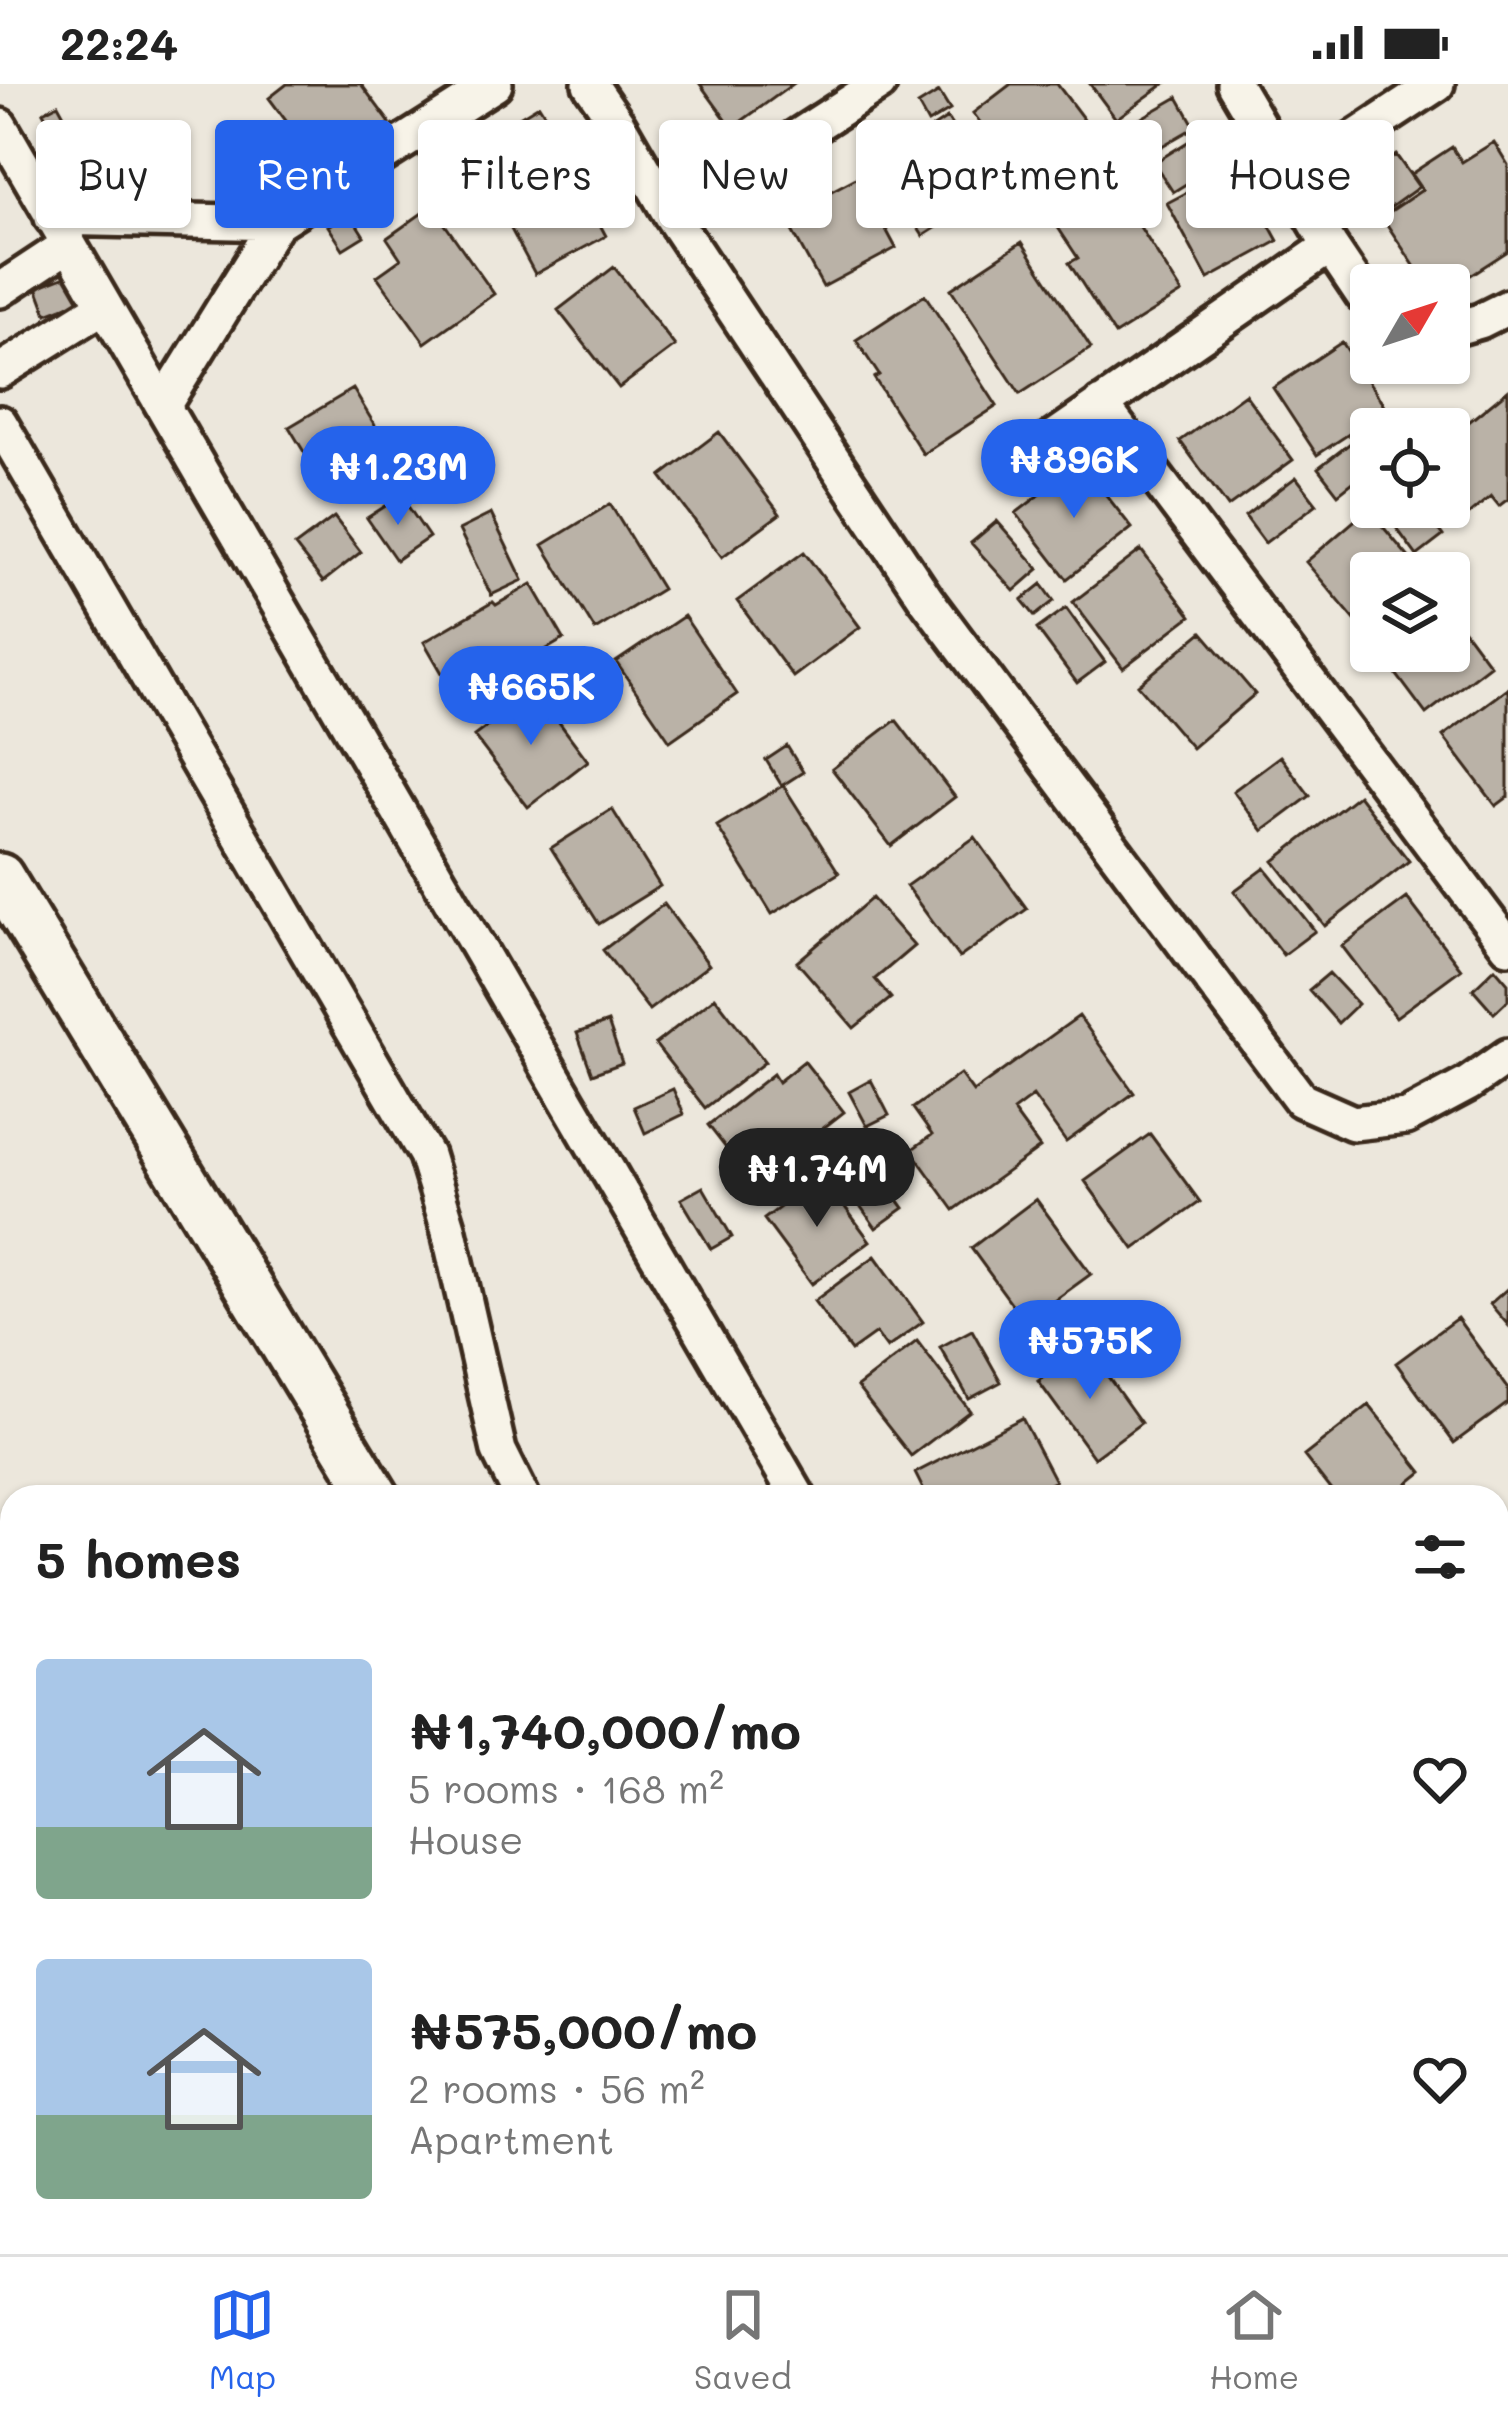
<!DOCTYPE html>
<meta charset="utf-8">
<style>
:root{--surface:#fff;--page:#f6f6f6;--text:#222;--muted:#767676;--line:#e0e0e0;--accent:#2563eb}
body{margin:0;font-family:Mali,sans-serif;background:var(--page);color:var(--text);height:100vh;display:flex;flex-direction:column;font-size:45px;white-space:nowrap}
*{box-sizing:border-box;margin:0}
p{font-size:39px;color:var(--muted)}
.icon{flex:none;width:66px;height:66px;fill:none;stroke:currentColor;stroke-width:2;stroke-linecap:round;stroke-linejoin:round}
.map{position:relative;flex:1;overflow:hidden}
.drawer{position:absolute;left:0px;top:1401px;width:1509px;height:771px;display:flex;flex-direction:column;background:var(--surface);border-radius:36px 36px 0 0;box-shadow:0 3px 9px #0004}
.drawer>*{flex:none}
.hud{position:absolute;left:36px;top:36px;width:1437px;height:108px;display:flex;gap:24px}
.needle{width:78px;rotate:51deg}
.controls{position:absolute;left:1350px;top:180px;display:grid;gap:24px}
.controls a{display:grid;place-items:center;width:120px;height:120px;border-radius:12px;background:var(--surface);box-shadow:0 3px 9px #0004;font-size:60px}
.price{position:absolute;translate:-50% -102px;padding:0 27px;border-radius:42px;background:var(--accent);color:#fff;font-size:39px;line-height:78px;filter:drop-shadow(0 3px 6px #0008)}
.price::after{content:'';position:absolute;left:50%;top:72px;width:36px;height:27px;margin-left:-18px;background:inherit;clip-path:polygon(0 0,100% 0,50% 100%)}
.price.active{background:#222;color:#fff}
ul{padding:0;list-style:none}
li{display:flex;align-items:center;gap:36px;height:300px;padding:0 36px}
li span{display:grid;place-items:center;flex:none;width:336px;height:240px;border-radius:12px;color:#555}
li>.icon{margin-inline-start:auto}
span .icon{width:144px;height:144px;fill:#fffc;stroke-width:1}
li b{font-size:51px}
h2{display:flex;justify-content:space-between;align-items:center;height:144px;padding:0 36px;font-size:51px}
.pill{padding:0 42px;border-radius:12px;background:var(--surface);box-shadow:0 3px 9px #0004;font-size:42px;line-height:108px}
.pill.active{background:var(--accent);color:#fff}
.status{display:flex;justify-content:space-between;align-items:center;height:84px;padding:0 60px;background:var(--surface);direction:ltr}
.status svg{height:33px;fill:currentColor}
.tab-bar{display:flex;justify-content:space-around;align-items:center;height:168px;border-top:3px solid var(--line);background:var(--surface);font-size:33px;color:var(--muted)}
.tab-bar a{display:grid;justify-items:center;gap:6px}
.tab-bar .active{color:var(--accent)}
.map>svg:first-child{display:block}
.building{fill:#bab2a7;stroke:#3b2a1e;stroke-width:3}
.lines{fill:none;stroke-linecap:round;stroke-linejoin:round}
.street-casing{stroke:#3b2a1e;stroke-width:42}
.secondary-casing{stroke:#3b2a1e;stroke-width:54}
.street{stroke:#f7f3e8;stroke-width:33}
.secondary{stroke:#f7f3e8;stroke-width:45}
</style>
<div class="status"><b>22:24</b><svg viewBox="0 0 49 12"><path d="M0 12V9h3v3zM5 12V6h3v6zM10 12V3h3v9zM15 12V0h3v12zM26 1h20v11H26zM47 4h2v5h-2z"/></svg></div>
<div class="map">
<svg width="1508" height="2170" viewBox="0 0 1508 2170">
<rect width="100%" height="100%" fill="#ece7dc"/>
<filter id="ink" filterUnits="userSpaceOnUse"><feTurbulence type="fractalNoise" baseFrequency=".00833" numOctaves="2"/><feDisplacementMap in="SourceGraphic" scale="24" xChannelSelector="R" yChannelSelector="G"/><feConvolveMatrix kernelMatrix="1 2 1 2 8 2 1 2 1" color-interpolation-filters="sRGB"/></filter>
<g filter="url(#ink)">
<path class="building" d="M287,0H361L390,39L324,88L269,14Z
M700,0H793L732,44Z
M1011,0H1057L1091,45L1024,97L973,29Z
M1090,0H1164L1116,35Z
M939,8L950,26L928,39L918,21Z
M1178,13L1195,43L1134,78L1117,48Z
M58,20L74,49L59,57L43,28Z
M539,21L552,42L529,56L516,35Z
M947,34L994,107L923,152L877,80Z
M1210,44L1228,74L1173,108L1154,79Z
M1494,58L1508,81V167L1449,205V201H1427L1382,133L1422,106L1411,90L1452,63L1462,78Z
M561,68L606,152L535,190L490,106Z
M1396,71L1419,103L1373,136L1350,104Z
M1237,82L1278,157L1208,195L1167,119Z
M858,93L896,164L823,203L784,132Z
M1114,102L1182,209L1115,251L1069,179L1078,174L1055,139Z
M432,122L494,210L425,259L377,192L401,175L387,154Z
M349,128L364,152L343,165L328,142Z
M1022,158L1091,264L1020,310L951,205Z
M614,183L675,262L619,304L558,226Z
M76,188L86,215L47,230L37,203Z
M925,211L997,322L923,370L874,294L879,291L856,256Z
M1342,258L1387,325L1317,371L1273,304Z
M353,305L394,373L330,411L289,343Z
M1508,306V415L1499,422L1491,412L1456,441L1441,423H1449V354Z
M1245,310L1293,376L1228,423L1180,357Z
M1379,337L1386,345H1371V384L1338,410L1318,384Z
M719,348L780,430L722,473L661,392Z
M1081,379L1132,444L1067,495L1016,429Z
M1296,393L1317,420L1265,459L1245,432Z
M401,412L429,453L396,476L367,434Z
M610,420L662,505L595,546L543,461Z
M1381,423H1422L1443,452L1417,472Z
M1368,425L1422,489H1371V543L1365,548L1306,478Z
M491,430L523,496L491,511L459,446Z
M334,433L361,468L323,498L295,462Z
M997,437L1039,485L1014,507L971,459Z
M1141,466L1191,532L1123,584L1073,518Z
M804,468L860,543L793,593L737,517Z
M532,500L564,555L528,576L536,592L467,632L424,558L493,518L496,521Z
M1042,500L1054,517L1035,532L1022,516Z
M1066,524L1105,578L1077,599L1037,545Z
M1449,526L1490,581L1426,630L1379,567H1449Z
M684,532L737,610L670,657L616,578Z
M1202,548L1255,610L1192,664L1138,601Z
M1508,604V713L1496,722L1443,652Z
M535,606L588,677L528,723L474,652Z
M896,636L955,713L891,762L832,685Z
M787,662L803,688L783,701L839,789L772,830L717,742L782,702L766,676Z
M1280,672L1310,712L1263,747L1233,707Z
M1358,711L1409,777L1325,842L1274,777Z
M612,725L660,802L599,840L551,764Z
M975,753L1027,825L959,874L906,802Z
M1265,784L1315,847L1283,871L1234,807Z
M872,814L914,862L875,895L891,914L854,944L797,878Z
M1407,814L1461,885L1396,933L1342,862Z
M664,820L709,881L649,926L603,866Z
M1495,884L1508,899V916L1494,929L1473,905Z
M1329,889L1358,920L1338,939L1309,906Z
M715,913L765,978L705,1024L655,960Z
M1079,932L1134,1009L1066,1058L1033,1012L1013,1027L1040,1064L954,1126L911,1066L932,1051L913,1024L960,990L973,1008Z
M608,938L622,979L592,990L577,949Z
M804,977L844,1028L753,1099L708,1041L773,990L778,998Z
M871,996L889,1031L867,1042L849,1008Z
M673,1005L684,1030L645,1049L634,1023Z
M1150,1050L1200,1118L1134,1165L1085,1097Z
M861,1065L904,1124L876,1144L834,1085Z
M822,1092L870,1157L812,1200L764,1135Z
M703,1103L732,1153L711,1165L681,1115Z
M1036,1115L1091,1190L1025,1238L971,1164Z
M875,1172L923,1238L887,1264L876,1249L851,1267L814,1217Z
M1508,1204V1241L1490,1220Z
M1457,1234L1508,1304V1319L1454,1359L1396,1279Z
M972,1246L1001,1298L969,1315L940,1263Z
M917,1257L970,1327L911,1372L857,1303Z
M1086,1262L1141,1339L1094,1374L1038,1297Z
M1369,1321L1422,1388L1391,1413H1336L1304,1372Z
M1022,1334L1055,1397L1024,1413H927L915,1389Z
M1500,1664L1508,1675V1704L1497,1712V1666Z"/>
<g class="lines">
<defs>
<path id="street" d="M590,0L619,42L670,130L926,515L1301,1016L1353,1039L1406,1033L1468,1000L1508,972
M1234,0L1330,162L1363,211L1371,218
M0,42L798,1413
M789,58L879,0
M1291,96L1437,0
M52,134L276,139
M0,206L68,161
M1449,246L1480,237L1508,223
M0,287L104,222
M1101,320L1508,862
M163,322L276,139L495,0
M0,339L426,1071L448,1143L499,1367L522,1413
M1019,378L1330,162
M1497,1566L1508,1558"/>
<path id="secondary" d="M0,793L376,1413
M830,2160L836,2170"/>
</defs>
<use href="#street" class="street-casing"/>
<use href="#secondary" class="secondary-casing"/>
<use href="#street" class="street"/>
<use href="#secondary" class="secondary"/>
</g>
</g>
</svg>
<div class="controls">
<a><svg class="needle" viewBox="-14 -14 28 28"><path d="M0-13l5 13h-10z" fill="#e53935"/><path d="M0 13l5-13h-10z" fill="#767676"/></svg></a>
<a><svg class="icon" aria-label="locate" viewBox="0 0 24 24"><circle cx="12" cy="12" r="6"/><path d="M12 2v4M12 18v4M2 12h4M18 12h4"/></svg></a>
<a><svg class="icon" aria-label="layers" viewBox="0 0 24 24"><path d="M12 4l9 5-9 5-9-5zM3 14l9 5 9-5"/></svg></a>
</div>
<b class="price" style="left:1074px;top:437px">₦896K</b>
<b class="price" style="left:398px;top:444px">₦1.23M</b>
<b class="price" style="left:531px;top:664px">₦665K</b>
<b class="price active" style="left:817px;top:1146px">₦1.74M</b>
<b class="price" style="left:1090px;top:1318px">₦575K</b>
<div class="hud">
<a class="pill">Buy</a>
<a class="pill active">Rent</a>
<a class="pill">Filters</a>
<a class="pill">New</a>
<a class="pill">Apartment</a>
<a class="pill">House</a>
</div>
<section class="drawer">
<h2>5 homes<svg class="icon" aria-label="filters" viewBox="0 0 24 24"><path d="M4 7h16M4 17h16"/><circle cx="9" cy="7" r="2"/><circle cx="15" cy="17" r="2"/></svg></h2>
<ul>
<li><span style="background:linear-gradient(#a9c7e8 70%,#7fa58c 0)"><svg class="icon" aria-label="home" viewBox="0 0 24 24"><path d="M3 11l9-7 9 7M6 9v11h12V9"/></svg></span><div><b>₦1,740,000/mo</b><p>5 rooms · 168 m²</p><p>House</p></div><svg class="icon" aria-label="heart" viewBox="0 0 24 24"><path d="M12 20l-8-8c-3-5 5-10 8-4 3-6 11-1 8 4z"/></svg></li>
<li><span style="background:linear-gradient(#a9c7e8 65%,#7fa58c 0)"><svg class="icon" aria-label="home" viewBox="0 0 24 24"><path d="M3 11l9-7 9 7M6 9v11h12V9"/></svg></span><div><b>₦575,000/mo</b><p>2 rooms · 56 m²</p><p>Apartment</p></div><svg class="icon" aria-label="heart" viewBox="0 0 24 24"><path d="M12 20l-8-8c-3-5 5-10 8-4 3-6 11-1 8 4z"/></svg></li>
</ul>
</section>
</div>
<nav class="tab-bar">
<a class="active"><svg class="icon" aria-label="map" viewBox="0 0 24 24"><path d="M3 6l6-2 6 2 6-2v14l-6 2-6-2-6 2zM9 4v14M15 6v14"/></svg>Map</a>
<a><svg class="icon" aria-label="saved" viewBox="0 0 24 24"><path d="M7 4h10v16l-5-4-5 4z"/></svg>Saved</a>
<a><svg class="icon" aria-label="home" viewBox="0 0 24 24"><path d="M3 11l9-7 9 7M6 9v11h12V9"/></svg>Home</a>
</nav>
